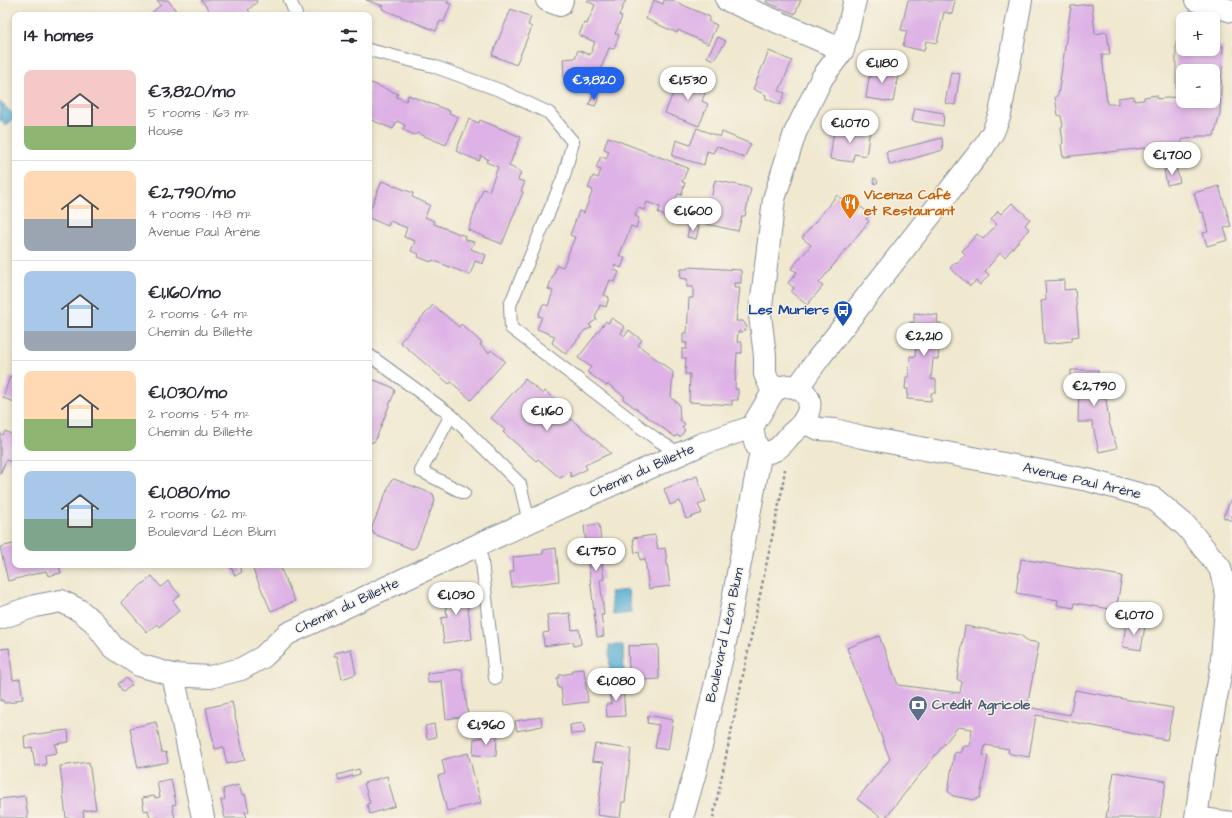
<!DOCTYPE html>
<meta charset="utf-8">
<style>
:root{--surface:#fff;--page:#f2f2f3;--text:#2b2b33;--muted:#7c7c81;--line:#e1e1e2;--accent:#2563eb}
body{margin:0;font-family:"Architects Daughter",sans-serif;background:var(--page);color:var(--text);height:100vh;display:flex;flex-direction:column;font-size:15px;white-space:nowrap}
*{box-sizing:border-box;margin:0}
p{font-size:13px;color:var(--muted)}
.icon{flex:none;width:22px;height:22px;fill:none;stroke:currentColor;stroke-width:2;stroke-linecap:round;stroke-linejoin:round}
.map{position:relative;flex:1;overflow:hidden}
.sheet{position:absolute;left:12px;top:12px;width:360px;height:556px;display:flex;flex-direction:column;background:var(--surface);border-radius:8px;box-shadow:0 2px 6px #0003}
.sheet>*{flex:none}
.buttons{position:absolute;left:1176px;top:12px;display:grid;gap:8px}
.buttons a{display:grid;place-items:center;width:44px;height:44px;border-radius:8px;background:var(--surface);box-shadow:0 2px 6px #0003;font-size:20px}
.price{position:absolute;translate:-50% -34px;padding:0 9px;border-radius:14px;background:#fff;color:#222;font-size:13px;line-height:26px;filter:drop-shadow(0 1px 2px #0008)}
.price::after{content:'';position:absolute;left:50%;top:24px;width:12px;height:9px;margin-left:-6px;background:inherit;clip-path:polygon(0 0,100% 0,50% 100%)}
.price.current{background:var(--accent);color:#fff}
ul{padding:0;list-style:none}
li{display:flex;align-items:center;gap:12px;height:100px;padding:0 12px}
li+li{border-top:1px solid var(--line)}
li span{display:grid;place-items:center;flex:none;width:112px;height:80px;border-radius:8px;color:#555}
li>.icon{margin-inline-start:auto}
span .icon{width:48px;height:48px;fill:#fffc;stroke-width:1}
li b{font-size:17px}
h2{display:flex;justify-content:space-between;align-items:center;height:48px;padding:0 12px;font-size:17px}
.map>svg:first-child{display:block}
.water{fill:#53acd1;stroke:#376e98}
.building{fill:#deb2e6;fill-rule:evenodd}
.lines{fill:none;stroke-linecap:round;stroke-linejoin:round}
.lane-casing{stroke:#868c96;stroke-width:14}
.street-casing{stroke:#868c96;stroke-width:24}
.secondary-casing{stroke:#868c96;stroke-width:24}
.path{stroke:#868c96;stroke-width:2.5;stroke-dasharray:3 3;stroke-linecap:butt}
.lane{stroke:#fff;stroke-width:12}
.street{stroke:#fff;stroke-width:22}
.secondary{stroke:#fff;stroke-width:22}
.labels{text-anchor:middle;dominant-baseline:central;stroke-width:3;stroke-linejoin:round;paint-order:stroke}
.food-label{font-size:14px;font-weight:bold;fill:#c56008;stroke:#f7f3e8;text-anchor:start}
.transit-label{font-size:14px;font-weight:bold;fill:#164399;stroke:#f7f3e8;text-anchor:end}
.street-label{font-size:14px;fill:#1b2f5e;stroke:#f7f3e8}
.service-label{font-size:14px;font-weight:bold;fill:#4e5e75;stroke:#f7f3e8;text-anchor:start}
</style>
<div class="map">
<svg width="1232" height="818" viewBox="0 0 1232 818">
<rect width="100%" height="100%" fill="#f7f3e8"/>
<filter id="ink" filterUnits="userSpaceOnUse"><feTurbulence type="fractalNoise" baseFrequency=".025" numOctaves="2"/><feDisplacementMap in="SourceGraphic" scale="8" xChannelSelector="R" yChannelSelector="G"/><feConvolveMatrix kernelMatrix="1 2 1 2 8 2 1 2 1" color-interpolation-filters="sRGB"/></filter>
<filter id="wash" filterUnits="userSpaceOnUse"><feTurbulence type="fractalNoise" baseFrequency=".012" numOctaves="4" result="noise"/><feDisplacementMap in="SourceGraphic" scale="16" xChannelSelector="R" yChannelSelector="G"/><feGaussianBlur stdDeviation="0.9" result="paint"/><feColorMatrix in="noise" values="0 0 0 0 0 0 0 0 0 0 0 0 0 0 0 0 0 1.4 0 .05"/><feComposite in="paint" operator="in"/></filter>
<g filter="url(#wash)">
<rect width="100%" height="100%" fill="#f0e8cf"/>
<path class="water" d="M0,102L15,116L6,126L0,120Z
M628,590L631,613L613,615L610,592Z
M609,645H623L624,672L610,673Z"/>
<g id="blocks">
<path class="building" d="M157,0H168L179,15H153L151,13L161,5Z
M201,0H256L257,2L248,10L251,13L249,15H213Z
M366,0H449L447,3L451,4L444,22L440,21L436,31L382,9L383,6Z
M588,0H626L619,15L622,17L615,34L619,35L614,49L609,48L592,91L564,80L563,59L575,58L578,50L590,55L595,42L579,35L584,23L587,24L595,5L587,1Z
M654,0L663,4L664,0H672L710,17L708,21L717,25L708,44L678,30L677,33L646,19Z
M767,0H801L795,14L766,2Z
M908,0H955L952,14L944,12L937,43L926,41L924,51L903,46L907,31L901,30Z
M1092,4L1095,34L1107,32L1110,55H1102L1107,104H1118V98L1134,96V101L1144,100V97L1157,95V99L1176,97V43L1179,38H1183V49H1213V47L1223,46L1220,114L1214,136H1197L1196,138L1183,139L1181,144L1063,157L1061,145L1063,143L1061,127L1063,126L1061,116L1058,115L1055,97L1058,95L1071,6ZM1183,71H1213V101H1183Z
M511,9L531,17L528,25L532,27L516,65L492,55Z
M718,37L726,41L714,60L707,57Z
M769,51L792,61L779,91L785,93L780,105L765,98L766,95L753,89Z
M873,65L899,70L893,102L866,98L869,77H871Z
M951,72L960,74L955,105L945,103Z
M680,76L708,85L702,101L708,104L699,126L665,113Z
M369,82L398,94L396,97L406,101L408,95L450,111L449,113L458,117L446,145L417,133L415,135L403,130L405,125L397,121L393,129L369,119Z
M593,95L599,98L595,106L589,104Z
M915,108L944,113L943,126L912,121Z
M469,119L479,123L480,120L521,137L509,166L521,172L518,180L525,182L521,191L523,192L502,244L468,230L483,189L489,191L498,167L486,162L488,159L481,156L479,161L456,151Z
M848,127L870,130L866,156L854,154L853,162L830,159L834,130L846,132Z
M697,128L720,137L722,132L751,144L744,158L717,146L713,153L707,151L704,165L672,156L676,140L690,145Z
M608,137L688,168L682,182L685,183L681,195L678,194L667,217L658,213L660,207L647,202L644,210L638,208L635,216L639,218L636,228L631,226L619,256L625,258L621,268L615,265L614,270L619,272L615,282L610,280L604,295L609,297L606,307L600,305L595,318L597,319L589,325L592,327L584,331L566,354L552,343L555,336L537,329L542,317L538,316L543,304L548,306L553,291L548,289L557,265L563,267L575,237L570,235L579,211L584,213L593,190L588,188L593,176L598,178L601,170L596,168L601,156L606,159L609,151L604,149Z
M942,138L943,150L890,165L886,152Z
M1176,167L1180,182L1167,185L1164,170Z
M875,178L878,182L875,184L873,179Z
M715,180L751,188L745,216H742L738,231L706,224Z
M382,181L413,193L412,197L430,205L425,217L434,221V224L465,236L464,239L474,242L471,249L486,255L483,264L475,261L470,275L432,260L431,262L418,257L419,254L411,251L415,241L404,237L407,228L390,221L388,226L369,218V212Z
M1219,186L1231,226L1224,228L1228,240L1207,246L1203,233L1208,232L1203,212L1200,213L1194,193Z
M837,195L857,212L861,207L870,214L866,219L869,221L819,283L823,286L807,305L791,292L794,288L788,283L797,272L791,269L811,245L802,238Z
M1012,203L1030,219L1025,225L1029,229L1005,257L1000,253L985,271L989,275L980,285L976,281L970,286L950,268L955,262L957,264L965,254L962,251L977,234L983,239L997,224L991,220L998,211L1001,214Z
M690,225L699,227L696,239L687,237Z
M688,267L741,270V283H734V288H740L736,321H743L747,327L743,332H738L737,342H742V353H737L735,389H738V400H732V405L689,402L690,374H685L686,358H682V349H686L687,343H683V333H687L689,298H693V287H687V279L680,278L681,269H688Z
M1064,280V290L1075,289L1079,336L1072,337V341L1044,344L1041,301L1046,300L1045,281Z
M433,305L459,327L461,324L482,343L480,345L489,353L491,350L505,361L471,400L451,382L449,384L400,342Z
M914,313L938,315L937,323H941L938,359H933L931,379L936,380V393H931V401L907,399L908,389H905L906,377H909L910,356L915,357L917,335L910,334V322L914,323Z
M612,318L625,327L621,333L625,336L629,330L642,340L638,345L673,372L671,398L679,404L680,420L685,424L682,428L685,430L680,437L677,435L675,437L623,399L625,397L608,384L607,386L587,372L591,367L578,358L606,321L608,323Z
M1071,370H1098V382H1103L1102,399H1106L1109,422L1117,448L1099,452L1092,422H1078L1079,382H1071Z
M10,376L15,377V402L3,398Z
M369,378L392,387L395,391L375,441L370,443L369,442Z
M525,379L543,394L545,391L568,411L565,414L611,453L585,465L587,469L571,477L570,472L560,478L538,459L536,461L503,432L505,430L491,418Z
M5,431L15,436V453L11,462L6,460L0,474V433L3,435Z
M697,476L706,502L698,505L702,513L686,519L680,501L670,505L664,489Z
M394,479L433,494L435,500L416,547L412,549L374,534L371,529L391,481Z
M1232,498V521L1223,517Z
M599,524L603,557H601L604,579L600,580L604,615H601L604,636L597,637L584,526Z
M655,535L658,549L665,548L670,586L649,589L645,559L640,560L639,552L635,553L633,538Z
M13,544L15,548V565H59L61,573L48,576L46,571L8,581L0,547Z
M556,548L559,581L512,587L510,572L514,571L513,557L543,554V550Z
M1021,559L1122,576L1116,610L1075,603L1074,608L1057,605L1058,600L1016,593Z
M230,565H239L242,572L235,576Z
M264,565H279L295,601L271,611L253,570Z
M152,576L161,587L168,581L180,595L173,601L180,610L159,627L157,624L147,632L121,602Z
M465,586L472,639L444,643L441,618L447,617L444,588Z
M570,613L572,630L579,629L581,644L574,646L573,642L544,646L543,633L549,632L547,615Z
M1126,622L1145,626L1141,650L1123,647Z
M965,626L1020,635L1028,641L1039,643L1027,707L1070,715L1075,690L1173,708L1167,740L1036,715L1029,757L1011,754L1008,752L1009,749L985,745L983,755L988,756L980,797L975,800L953,796L948,791L954,754L956,752L960,753L963,746H970L972,729L958,727L885,818H882L857,799L890,759L847,648L879,636L898,685L960,693L962,682L957,679Z
M658,645L659,679L644,680V684L630,685L628,646Z
M9,648L13,680L20,679L23,699L16,700V702L4,703L3,700L0,701V649Z
M351,649L356,674L342,679L337,656L334,657V653Z
M462,669L468,716L446,719L442,681L428,683L427,673Z
M584,669L588,702L563,705L561,688H558L557,678H559V675L572,673V670Z
M126,678L132,685L123,692L118,684Z
M609,686H623L625,716L607,717L606,704H611Z
M232,702L245,760L227,764L223,747L215,749L206,708Z
M648,715L673,720L668,750L655,748L659,725L647,723Z
M541,717L542,726L517,731L515,721Z
M156,722L162,753L166,752L168,762L138,768L130,728Z
M583,723L585,733L571,734L570,725Z
M434,724L436,737L427,739L425,726Z
M68,730L69,742L55,744L57,753L45,755L46,765L35,766L32,747L25,748L24,736Z
M497,734L496,756L473,755L474,739Z
M595,744L631,749L625,802H622L620,818L597,815L604,762L592,761Z
M468,753L481,803L447,811L438,776L445,774L442,760Z
M89,762L96,809L83,811L84,818H66L60,766Z
M359,769L360,774L339,780L337,775Z
M1114,772L1166,781L1160,818H1106Z
M387,776L395,806L370,814L367,804L370,803L364,783Z
M171,779L176,804L172,805L175,818H150L148,810L144,811L142,798L154,796L155,798L160,797L157,782Z
M239,785L242,795L245,794L249,811L245,812L247,818H225L221,800L225,799L223,789Z
M25,796L28,818H0V799Z"/>
</g>
</g>
<g filter="url(#ink)">
<use href="#blocks" fill-opacity="0" stroke="#868c96" stroke-width="1"/>
<g class="lines">
<defs>
<path id="lane" d="M290,0L296,15
M369,50L433,66L502,91L549,113L573,142L564,176L510,305L511,328L656,439L680,454
M369,355L451,415L520,484L529,522
M451,415L421,471L464,493
M480,544L495,678
M1196,813L1232,818"/>
<path id="street" d="M547,0L560,5L562,0
M727,0L843,50
M789,386C810,390 815,404 803,422C800,427 794,431 790,435C785,441 781,447 775,450C771,452 767,453 763,452C754,448 754,435 752,427L773,392L781,387Z
M798,387L818,359L983,148L993,132L1000,114L1021,0
M773,392L765,374V356L760,315L774,199L795,133L822,78L843,50L855,0
M803,422L819,429L835,430L862,437L1088,480L1153,498L1186,526L1220,568L1227,595L1221,671L1205,754L1196,818
M0,618L35,606L61,601L79,610L94,622L113,647L139,665L173,675L210,677L241,669L263,657L287,634L480,544L702,444L752,427
M173,675L203,818
M682,818L695,772L724,648L761,451"/>
<path id="secondary" d="M1196,0L1232,11"/>
</defs>
<use href="#lane" class="lane-casing"/>
<use href="#street" class="street-casing"/>
<use href="#secondary" class="secondary-casing"/>
<path class="path" d="M713,818L782,490L785,469"/>
<use href="#lane" class="lane"/>
<use href="#street" class="street"/>
<use href="#secondary" class="secondary"/>
</g>
</g>
<defs>
<symbol id="restaurant-pin" viewBox="-11 -11 22 30"><path d="M0 17L-7.5 6A9.5 9.5 0 1 1 7.5 6Z" fill="#e8710a" stroke="#f7f3e8"/><path d="M-5-6h1v4h1v-4h1v4h1v-4h1v5L-1.5 .5V6h-2V.5L-5-1ZM5-6V6H3V1.5H1.5Q1.5-4 5-6Z" fill="#fff"/></symbol>
<symbol id="bus-pin" viewBox="-11 -11 22 30"><path d="M0 17L-7.5 6A9.5 9.5 0 1 1 7.5 6Z" fill="#1a4fb4" stroke="#f7f3e8"/><path d="M-5-6H5V4H4V6H2V4H-2V6H-4V4H-5ZM-3.5-4V0h7V-4ZM-3.5 1.2v1.5H-2V1.2ZM2 1.2v1.5H3.5V1.2Z" fill="#fff"/></symbol>
<symbol id="bank-pin" viewBox="-11 -11 22 30"><path d="M0 17L-7.5 6A9.5 9.5 0 1 1 7.5 6Z" fill="#5c6f8a" stroke="#f7f3e8"/><path d="M-6-4H6V4H-6ZM0-2.3a2.3 2.3 0 1 0 0 4.6a2.3 2.3 0 1 0 0-4.6Z" fill="#fff"/></symbol>
</defs>
<g fill-rule="evenodd">
<use href="#restaurant-pin" x="839" y="192" width="22" height="30"/>
<use href="#bus-pin" x="832" y="299" width="22" height="30"/>
<use href="#bank-pin" x="907" y="694" width="22" height="30"/>
</g>
<g class="labels">
<g class="food-label">
<text x="864" y="195">Vicenza Café<tspan x="864" dy="16">et Restaurant</tspan></text>
</g>
<g class="transit-label">
<text x="829" y="310">Les Muriers</text>
</g>
<g class="street-label">
<text transform="translate(642 471) rotate(-24)">Chemin du Billette</text>
<text transform="translate(1082 481) rotate(13)">Avenue Paul Arène</text>
<text transform="translate(347 606) rotate(-25)">Chemin du Billette</text>
<text transform="translate(725 635) rotate(-78)">Boulevard Léon Blum</text>
</g>
<g class="service-label">
<text x="932" y="705">Crédit Agricole</text>
</g>
</g>
</svg>
<div class="buttons">
<a>+</a>
<a>−</a>
</div>
<b class="price" style="left:882px;top:84px">€1,180</b>
<b class="price current" style="left:594px;top:101px">€3,820</b>
<b class="price" style="left:688px;top:101px">€1,530</b>
<b class="price" style="left:850px;top:144px">€1,070</b>
<b class="price" style="left:1172px;top:176px">€1,700</b>
<b class="price" style="left:693px;top:232px">€1,600</b>
<b class="price" style="left:924px;top:357px">€2,210</b>
<b class="price" style="left:1094px;top:407px">€2,790</b>
<b class="price" style="left:547px;top:432px">€1,160</b>
<b class="price" style="left:596px;top:572px">€1,750</b>
<b class="price" style="left:456px;top:616px">€1,030</b>
<b class="price" style="left:1134px;top:636px">€1,070</b>
<b class="price" style="left:616px;top:702px">€1,080</b>
<b class="price" style="left:486px;top:746px">€1,960</b>
<section class="sheet">
<h2>14 homes<svg class="icon" aria-label="filters" viewBox="0 0 24 24"><path d="M4 7h16M4 17h16"/><circle cx="9" cy="7" r="2"/><circle cx="15" cy="17" r="2"/></svg></h2>
<ul>
<li><span style="background:linear-gradient(#f6c9c9 70%,#8fb573 0)"><svg class="icon" aria-label="home" viewBox="0 0 24 24"><path d="M3 11l9-7 9 7M6 9v11h12V9"/></svg></span><div><b>€3,820/mo</b><p>5 rooms · 163 m²</p><p>House</p></div></li>
<li><span style="background:linear-gradient(#ffd9b3 60%,#9aa5b1 0)"><svg class="icon" aria-label="home" viewBox="0 0 24 24"><path d="M3 11l9-7 9 7M6 9v11h12V9"/></svg></span><div><b>€2,790/mo</b><p>4 rooms · 148 m²</p><p>Avenue Paul Arène</p></div></li>
<li><span style="background:linear-gradient(#a9c7e8 75%,#9aa5b1 0)"><svg class="icon" aria-label="home" viewBox="0 0 24 24"><path d="M3 11l9-7 9 7M6 9v11h12V9"/></svg></span><div><b>€1,160/mo</b><p>2 rooms · 64 m²</p><p>Chemin du Billette</p></div></li>
<li><span style="background:linear-gradient(#ffd9b3 60%,#8fb573 0)"><svg class="icon" aria-label="home" viewBox="0 0 24 24"><path d="M3 11l9-7 9 7M6 9v11h12V9"/></svg></span><div><b>€1,030/mo</b><p>2 rooms · 54 m²</p><p>Chemin du Billette</p></div></li>
<li><span style="background:linear-gradient(#a9c7e8 60%,#7fa58c 0)"><svg class="icon" aria-label="home" viewBox="0 0 24 24"><path d="M3 11l9-7 9 7M6 9v11h12V9"/></svg></span><div><b>€1,080/mo</b><p>2 rooms · 62 m²</p><p>Boulevard Léon Blum</p></div></li>
</ul>
</section>
</div>
